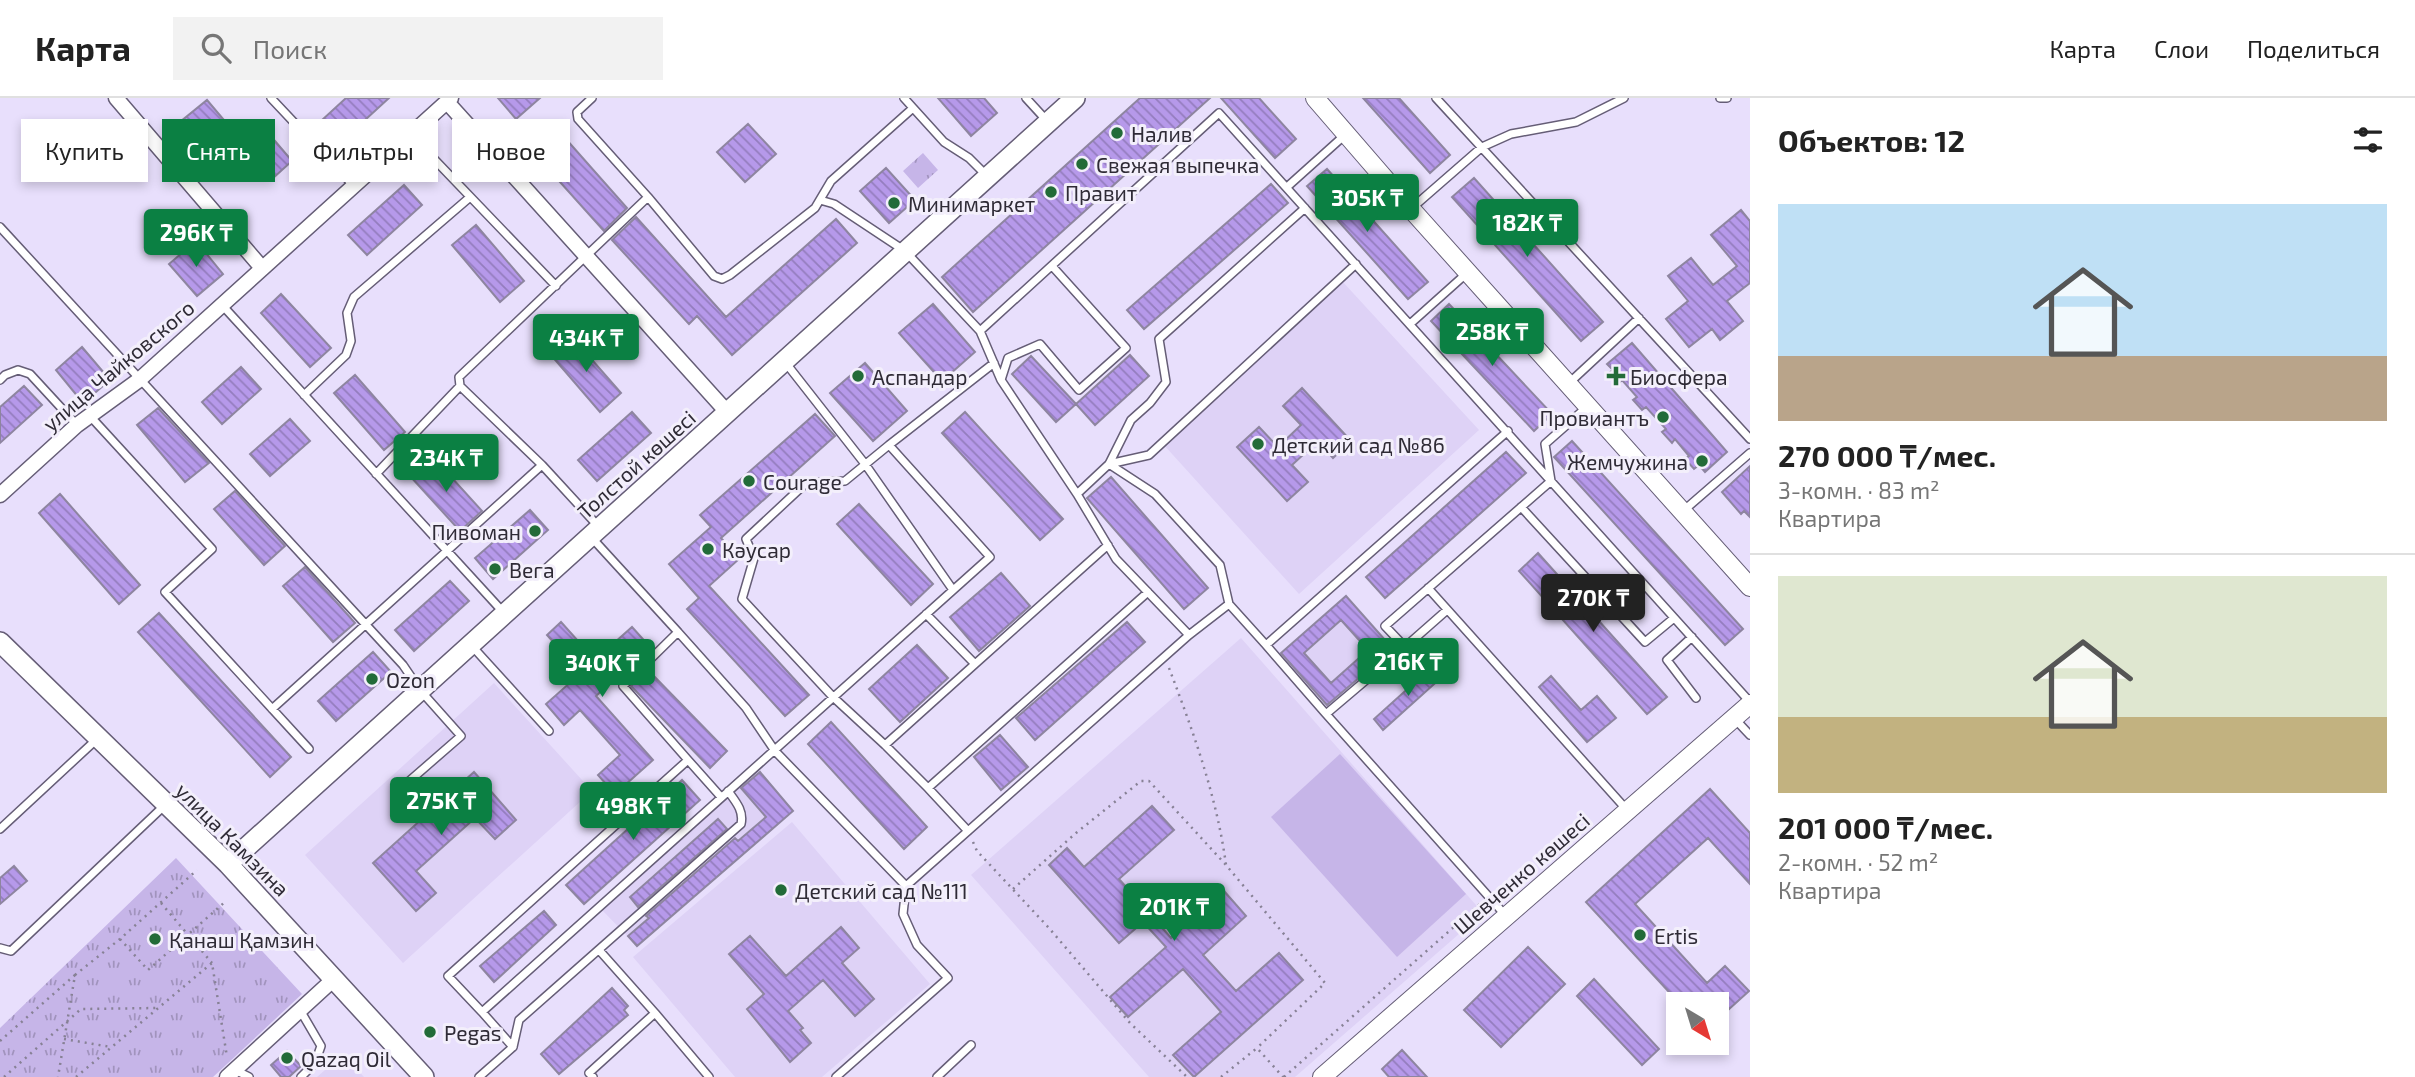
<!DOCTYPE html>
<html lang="ru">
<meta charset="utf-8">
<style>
:root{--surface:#fff;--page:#f2f2f2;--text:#222;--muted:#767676;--line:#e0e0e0;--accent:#0b8043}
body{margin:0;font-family:"Exo 2",sans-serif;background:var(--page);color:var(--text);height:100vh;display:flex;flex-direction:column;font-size:26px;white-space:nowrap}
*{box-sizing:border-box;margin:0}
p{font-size:23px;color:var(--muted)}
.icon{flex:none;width:38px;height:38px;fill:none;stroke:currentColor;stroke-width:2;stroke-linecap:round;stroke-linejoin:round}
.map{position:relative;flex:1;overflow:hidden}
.details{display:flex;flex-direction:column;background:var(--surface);width:665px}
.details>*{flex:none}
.banner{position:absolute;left:21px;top:21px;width:665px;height:63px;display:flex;gap:14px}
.needle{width:46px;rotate:142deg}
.buttons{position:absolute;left:1666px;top:894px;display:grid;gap:14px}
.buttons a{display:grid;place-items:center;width:63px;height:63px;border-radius:0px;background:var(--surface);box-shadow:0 4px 10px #0003;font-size:35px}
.price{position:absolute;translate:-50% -60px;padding:0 16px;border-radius:7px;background:var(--accent);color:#fff;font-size:23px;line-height:46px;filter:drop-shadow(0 2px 4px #0008)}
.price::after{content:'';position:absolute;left:50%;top:42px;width:21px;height:16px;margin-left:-10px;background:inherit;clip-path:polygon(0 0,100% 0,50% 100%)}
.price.active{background:#222;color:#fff}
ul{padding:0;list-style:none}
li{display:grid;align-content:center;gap:14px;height:371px;padding:0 28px}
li+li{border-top:2px solid var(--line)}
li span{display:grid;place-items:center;height:217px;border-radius:0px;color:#555}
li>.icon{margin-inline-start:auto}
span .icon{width:126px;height:126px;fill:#fffc;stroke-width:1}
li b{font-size:30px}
h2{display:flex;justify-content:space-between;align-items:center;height:84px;padding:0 28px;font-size:30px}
.chip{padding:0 24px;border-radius:0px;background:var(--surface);box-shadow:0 4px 10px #0003;font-size:24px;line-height:63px}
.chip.active{background:var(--accent);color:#fff}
header{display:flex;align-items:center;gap:42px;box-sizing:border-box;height:98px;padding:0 35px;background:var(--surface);border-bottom:2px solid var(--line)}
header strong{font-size:33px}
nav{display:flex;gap:38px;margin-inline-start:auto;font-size:24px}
.search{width:490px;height:63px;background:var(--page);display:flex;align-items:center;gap:18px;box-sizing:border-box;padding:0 24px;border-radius:0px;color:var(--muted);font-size:26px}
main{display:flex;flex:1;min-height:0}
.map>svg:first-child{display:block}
.built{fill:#ded2f6}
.grass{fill:url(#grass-tufts)}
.garden{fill:#c6b5e8}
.building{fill:url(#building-back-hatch);stroke:#8e85a0;stroke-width:2;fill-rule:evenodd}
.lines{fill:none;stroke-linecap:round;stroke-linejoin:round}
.service-casing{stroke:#655d76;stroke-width:10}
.minor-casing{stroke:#655d76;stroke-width:17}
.tertiary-casing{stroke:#655d76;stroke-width:20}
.secondary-casing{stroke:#655d76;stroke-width:22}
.path{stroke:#878195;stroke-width:2.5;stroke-dasharray:2 5;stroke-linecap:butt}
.service{stroke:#fff;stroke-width:7}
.minor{stroke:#fff;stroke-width:14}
.tertiary{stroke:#fff;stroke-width:18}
.secondary{stroke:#fff;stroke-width:19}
.poi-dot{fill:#226b38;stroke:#f3effb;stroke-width:2.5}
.labels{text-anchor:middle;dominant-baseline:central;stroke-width:6;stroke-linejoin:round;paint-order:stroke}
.poi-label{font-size:21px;fill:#2f2b36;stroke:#f3effb;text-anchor:start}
.street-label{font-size:21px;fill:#2f2b36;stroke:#f3effb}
</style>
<header>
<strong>Карта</strong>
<div class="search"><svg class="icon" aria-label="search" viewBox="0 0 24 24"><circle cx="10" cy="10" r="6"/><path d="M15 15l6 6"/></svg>Поиск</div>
<nav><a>Карта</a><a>Слои</a><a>Поделиться</a></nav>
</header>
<main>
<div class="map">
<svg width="1750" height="979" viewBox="0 0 1750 979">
<defs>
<pattern id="grass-tufts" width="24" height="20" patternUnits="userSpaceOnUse" patternTransform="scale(1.75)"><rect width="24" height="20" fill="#c6b5e8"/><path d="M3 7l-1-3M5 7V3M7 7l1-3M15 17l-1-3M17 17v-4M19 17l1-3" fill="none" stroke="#a193bd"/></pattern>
<pattern id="building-back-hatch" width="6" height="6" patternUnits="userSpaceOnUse" patternTransform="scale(1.75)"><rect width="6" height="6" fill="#b699ea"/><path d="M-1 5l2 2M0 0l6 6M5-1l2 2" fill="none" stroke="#947dbe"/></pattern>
</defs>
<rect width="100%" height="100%" fill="#e8dffc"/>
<path class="built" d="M1342,183L1479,332L1299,496L1163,346Z
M1347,503L1394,556L1326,616L1280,562Z
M1241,540L1483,815L1295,979H1149L971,777Z
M494,585L592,693L403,865L305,757Z
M758,672L793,713L637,848L601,811Z
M792,724L930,886L822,979H735L633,859Z
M343,956L364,979H317Z"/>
<path class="grass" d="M923,55L938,72L918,90L903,73Z
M176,760L302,896L213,979H0V930Z"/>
<path class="garden" d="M1340,656L1466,796L1397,859L1271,719Z"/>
<path class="building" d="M346,0H389L341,44L322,22Z
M498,0H540L516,21Z
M938,0H984L997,15L971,38Z
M1140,0H1210L973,214L942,179Z
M1221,0H1259L1296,41L1275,60Z
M1363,0H1399L1450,57L1430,75Z
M207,2L234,34L208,57L180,24Z
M550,23L627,110L604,133L525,45Z
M748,26L776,56L745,84L717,54Z
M275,43L292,63L272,81L255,61Z
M886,70L915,102L889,125L860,93Z
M1327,71L1428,184L1408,201L1307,88Z
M1474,80L1603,224L1581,243L1452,99Z
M1271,86L1288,105L1144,231L1127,212Z
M404,87L422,107L367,157L348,137Z
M1741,112L1750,123V185L1727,203L1743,223L1720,242L1712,231L1689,249L1666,221L1688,203L1668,178L1691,160L1713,187L1737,168L1711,137Z
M636,119L726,219L836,121L857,145L732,257L697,218L689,226L612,142Z
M476,127L524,183L500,204L452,147Z
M196,143L223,176L197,198L169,166Z
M281,196L331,250L310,269L261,215Z
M933,206L975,254L942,283L899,235Z
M1449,206L1552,316L1534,333L1431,223Z
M572,239L621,295L600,314L551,257Z
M1632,245L1727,354L1705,374L1699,367L1694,371L1685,361L1689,358L1675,341L1672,345L1662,334L1666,331L1646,309L1642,312L1633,302L1637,299L1622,282L1618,286L1609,275L1613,272L1607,266Z
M82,249L110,282L83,305L56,272Z
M1130,257L1149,278L1095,327L1076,306Z
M1031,258L1076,306L1056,324L1012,276Z
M865,265L907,313L873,343L830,295Z
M241,269L261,291L222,326L202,304Z
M355,277L405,334L384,352L334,295Z
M24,288L42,307L0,345V309Z
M1302,290L1351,343L1333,360L1318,343L1292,367L1308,384L1287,403L1237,349L1259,329L1278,349L1301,327L1283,308Z
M158,310L209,365L185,384L137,327Z
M632,314L651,335L597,383L578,362Z
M965,314L1063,421L1040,442L942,335Z
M815,316L835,338L721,440L739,461L709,488L809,597L785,618L687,511L699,500L669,466L711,429L700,417Z
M290,321L310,343L270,378L250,356Z
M1572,343L1743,531L1725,547L1554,359Z
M1506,354L1526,375L1385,500L1366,479Z
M432,358L482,413L460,433L410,378Z
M1750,368V419L1744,413L1741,416L1722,394Z
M1111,379L1208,490L1184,511L1087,400Z
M235,393L285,448L264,467L214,411Z
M60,396L140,487L119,506L39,415Z
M859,406L933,486L911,507L837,426Z
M530,412L548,432L493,481L475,460Z
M1538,455L1667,599L1647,616L1519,473Z
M305,469L355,525L333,544L283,488Z
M1001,475L1030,508L979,553L950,519Z
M450,483L469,503L414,553L395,532Z
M1346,498L1393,551L1327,607L1281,555ZM1341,522L1368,552L1331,585L1304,555Z
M159,515L291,659L270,679L138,534Z
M561,524L595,562L632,529L650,549L637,561L640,563L622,580L619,577L596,598L653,662L615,696L598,677L620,657L580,612L564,627L546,606L581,575L547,537Z
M1127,524L1145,544L1035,642L1016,620Z
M917,547L948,580L900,624L869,591Z
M373,554L391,574L336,623L318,603Z
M1433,568L1442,579L1383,632L1374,621Z
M648,572L727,653L710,670L631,588Z
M1551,578L1581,612L1597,598L1616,620L1587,644L1539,589Z
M831,624L927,729L904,751L808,646Z
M1000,637L1028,669L1001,692L974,659Z
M474,674L516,722L495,741L475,720L416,773L436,795L416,813L373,765Z
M760,674L793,713L637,848L628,838L649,820L646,818L735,740L738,743L766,719L741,690Z
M682,682L700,702L584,806L566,787Z
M1710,691L1750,735V786L1708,740L1635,806L1707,885L1725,868L1749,893L1717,922V906H1680L1586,804Z
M1152,708L1174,732L1119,781L1171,840L1224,793L1246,818L1203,857L1236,893L1279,855L1303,882L1194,979L1173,957L1221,914L1183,871L1128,919L1110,899L1166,849L1143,824L1119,845L1049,767L1067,750L1084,769Z
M718,721L727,731L638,809L630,799Z
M14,768L27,783L0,806V780Z
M544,813L556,827L494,884L480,868Z
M841,829L859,850L842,865L874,901L855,918L823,882L788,913L803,930L800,932L811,945L790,964L747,911L764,896L729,856L750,838L786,878Z
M1528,849L1565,886L1501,949L1464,912Z
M1594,881L1659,951L1642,967L1577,898Z
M612,890L628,908L624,912L628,917L559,976L541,956Z
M1402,952L1427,979H1389L1382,971Z
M287,953L301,968L289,979H281L271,967Z"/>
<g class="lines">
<defs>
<path id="service" d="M271,0L353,87
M592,0L577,14L578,21L648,99L714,178L722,181L730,177L815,110L831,83L913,10
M904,0L944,44L969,60L987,78
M1026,0L1048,24
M1436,0L1750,341
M1720,0H1727
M410,36L556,188
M1287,89L1346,36
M820,102L834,106L905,153L980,233L1219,15L1750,604
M1412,110L1482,49L1511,36L1576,24L1624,0
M0,129L403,567L420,592L461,638L407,685
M1052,168L1126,250L1079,292L1040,246L1008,260L1001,282L1077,396
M222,207L504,515
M1410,226L1467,175
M980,233L1001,282
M785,264L865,366L953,492
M0,282L5,277L18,272L30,276L77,327
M1568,286L1639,220
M304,297L346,257L351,243L347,215L354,199L469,100
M90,318L212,451L165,494L309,651
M889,347L845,383L806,385L746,441L754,460L742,501L833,599L885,647L975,566L926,516
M1109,366L1131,322L1150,305L1166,284L1159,241L1305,110
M1109,366L1149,357L1356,166
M376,376L460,288
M1521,409L1645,544L1674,520
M1682,414L1750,355
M599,429L542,367L460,288L459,279L648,99
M592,440L678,534L623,588L688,662
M1428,490L1627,712
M678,534L746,610L775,653L906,788
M1189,537L1229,506
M1692,539L1667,562L1696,600
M471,547L549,633
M1405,549L1447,512
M975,566L1108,447
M272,611L542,367
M1326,616L1266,547L1508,333
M1734,620L1750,637
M885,647L928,690
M0,731L97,641
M968,733L928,690L1148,494
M1506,818L1326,616L1405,549L1385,528L1551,383L1545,346L1587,309
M0,850L11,853L165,707
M300,912L321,948L315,965L301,979
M482,914L448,878L688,662L721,699
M655,915L709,979
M513,949L519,922L741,726C744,713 736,704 728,693
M235,972L249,979
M479,979L513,949L482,914L990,459L889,347L994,265
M593,979L589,975L655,915L599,852
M836,979L948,880L917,847L903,816L906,788L1189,537L1116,461L1077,396L1109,366L1155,396L1220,467L1229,506L1266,547
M937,979L971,947"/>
<path id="minor" d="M116,0L262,170
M447,4L727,314
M0,397L77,327L139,282L451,0
M227,979L335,880"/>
<path id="tertiary" d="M1315,0L1411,111L1750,489
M1322,979L1750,606"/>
<path id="secondary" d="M0,544L228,766L424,979
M228,766L1075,0"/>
</defs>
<use href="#service" class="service-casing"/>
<use href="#minor" class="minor-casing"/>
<use href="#tertiary" class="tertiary-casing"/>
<use href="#secondary" class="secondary-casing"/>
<path class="path" d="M1169,570C1193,633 1217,699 1226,767
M973,744L977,753L1049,830L1130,925L1187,979
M1013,791L1076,735L1141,683H1149L1226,767L1325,885L1257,950
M161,805L212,865
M120,841L148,872L226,803
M75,877L120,841L197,772
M64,941L111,949
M0,943L75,877L58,979
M4,979L81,911L157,910
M76,979L212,865L227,959
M1221,979L1257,950L1283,979
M1284,979L1481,805"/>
<use href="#service" class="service"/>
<use href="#minor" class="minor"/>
<use href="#tertiary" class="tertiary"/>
<use href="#secondary" class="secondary"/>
</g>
<g class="poi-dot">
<circle cx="1117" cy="35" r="7"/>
<circle cx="1082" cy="66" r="7"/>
<circle cx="1051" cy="94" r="7"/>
<circle cx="894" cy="105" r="7"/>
<circle cx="858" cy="278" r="7"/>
<path d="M1612.5 267.5h7v7h7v7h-7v7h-7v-7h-7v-7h7z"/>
<circle cx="1663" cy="319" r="7"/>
<circle cx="1258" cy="346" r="7"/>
<circle cx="1702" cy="363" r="7"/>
<circle cx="749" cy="383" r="7"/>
<circle cx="535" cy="433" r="7"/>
<circle cx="708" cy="451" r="7"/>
<circle cx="495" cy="471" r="7"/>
<circle cx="372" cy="581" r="7"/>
<circle cx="781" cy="792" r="7"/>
<circle cx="1640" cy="837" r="7"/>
<circle cx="155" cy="841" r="7"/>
<circle cx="430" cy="934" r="7"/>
<circle cx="287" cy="960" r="7"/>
</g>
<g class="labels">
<g class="poi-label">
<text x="1131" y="35">Налив</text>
<text x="1096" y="66">Свежая выпечка</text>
<text x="1065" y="94">Правит</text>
<text x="908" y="105">Минимаркет</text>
<text x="872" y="278">Аспандар</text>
<text x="1630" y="278">Биосфера</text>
<text x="1649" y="319" text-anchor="end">Провиантъ</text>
<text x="1272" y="346">Детский сад №86</text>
<text x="1688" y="363" text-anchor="end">Жемчужина</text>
<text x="763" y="383">Courage</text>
<text x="521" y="433" text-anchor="end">Пивоман</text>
<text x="722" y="451">Кәусар</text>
<text x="509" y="471">Вега</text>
<text x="386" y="581">Ozon</text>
<text x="795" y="792">Детский сад №111</text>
<text x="1654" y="837">Ertis</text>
<text x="169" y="841">Қанаш Қамзин</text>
<text x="444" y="934">Pegas</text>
<text x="301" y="960">Qazaq Oil</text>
</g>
<g class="street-label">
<text transform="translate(118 267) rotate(-40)">улица Чайковского</text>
<text transform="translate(636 366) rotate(-42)">Толстой көшесі</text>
<text transform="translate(233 741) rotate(45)">улица Камзина</text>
<text transform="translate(1521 775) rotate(-41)">Шевченко көшесі</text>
</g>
</g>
</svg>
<div class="buttons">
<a><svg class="needle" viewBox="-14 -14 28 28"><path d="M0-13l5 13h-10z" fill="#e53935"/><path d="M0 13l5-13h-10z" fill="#767676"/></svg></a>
</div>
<b class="price" style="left:1367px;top:136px">305K ₸</b>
<b class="price" style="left:1527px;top:161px">182K ₸</b>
<b class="price" style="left:196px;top:171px">296K ₸</b>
<b class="price" style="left:1492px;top:270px">258K ₸</b>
<b class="price" style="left:586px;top:276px">434K ₸</b>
<b class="price" style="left:446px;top:396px">234K ₸</b>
<b class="price active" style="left:1593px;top:536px">270K ₸</b>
<b class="price" style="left:1408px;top:600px">216K ₸</b>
<b class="price" style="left:602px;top:601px">340K ₸</b>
<b class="price" style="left:441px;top:739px">275K ₸</b>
<b class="price" style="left:633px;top:744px">498K ₸</b>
<b class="price" style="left:1174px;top:845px">201K ₸</b>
<div class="banner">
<a class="chip">Купить</a>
<a class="chip active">Снять</a>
<a class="chip">Фильтры</a>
<a class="chip">Новое</a>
</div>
</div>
<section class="details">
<h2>Объектов: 12<svg class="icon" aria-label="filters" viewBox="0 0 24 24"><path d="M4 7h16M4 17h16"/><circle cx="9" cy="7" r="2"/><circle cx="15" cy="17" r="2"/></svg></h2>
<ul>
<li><span style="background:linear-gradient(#bfe0f5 70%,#b9a48a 0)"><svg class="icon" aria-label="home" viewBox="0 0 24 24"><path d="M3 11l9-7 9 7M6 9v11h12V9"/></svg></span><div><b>270 000 ₸/мес.</b><p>3-комн. · 83 m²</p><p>Квартира</p></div></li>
<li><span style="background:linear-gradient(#dfe7d0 65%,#c2b280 0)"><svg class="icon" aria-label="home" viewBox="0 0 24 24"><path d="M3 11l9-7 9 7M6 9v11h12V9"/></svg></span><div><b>201 000 ₸/мес.</b><p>2-комн. · 52 m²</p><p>Квартира</p></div></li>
</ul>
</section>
</main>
